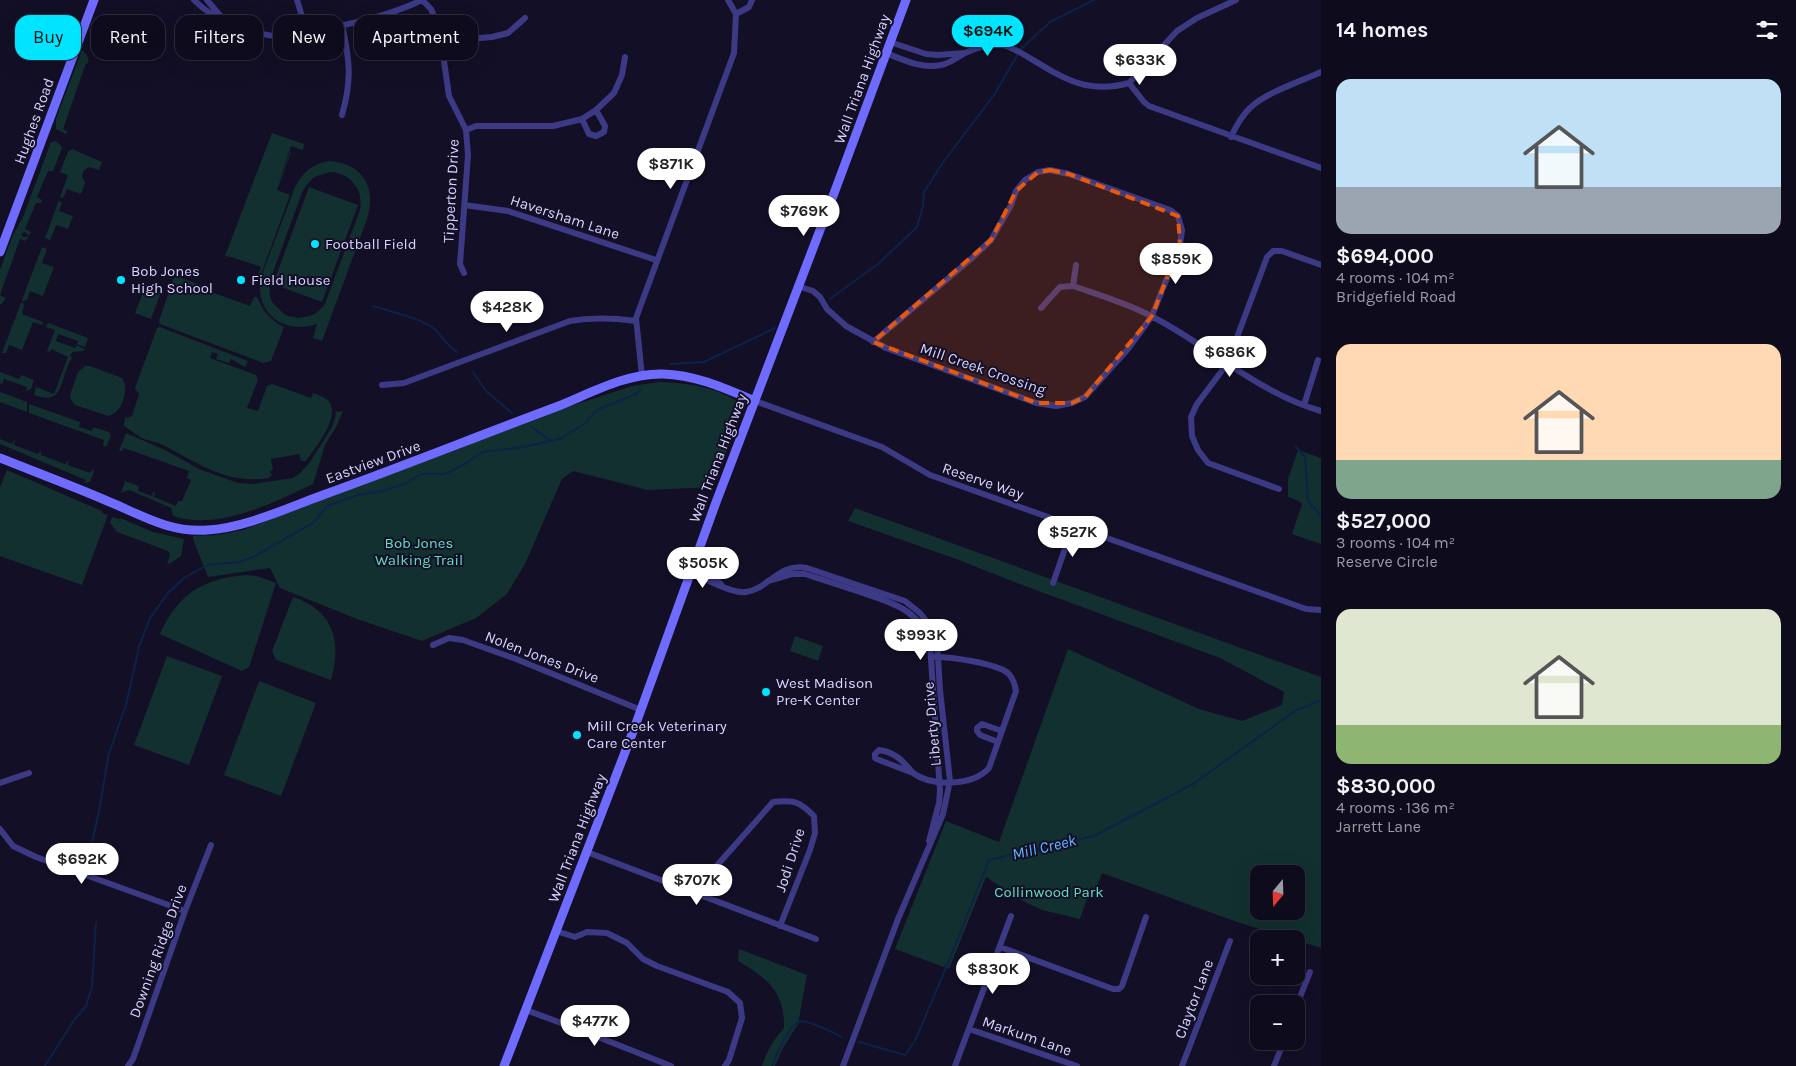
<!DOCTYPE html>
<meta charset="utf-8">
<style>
:root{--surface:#0e0b1c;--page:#171425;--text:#f1f3f6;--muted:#9b9ba3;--line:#2e2b3b;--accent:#00e5ff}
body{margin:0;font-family:Karla,sans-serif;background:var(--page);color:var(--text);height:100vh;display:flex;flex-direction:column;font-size:19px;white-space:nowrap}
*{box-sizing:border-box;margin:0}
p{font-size:16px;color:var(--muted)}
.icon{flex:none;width:28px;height:28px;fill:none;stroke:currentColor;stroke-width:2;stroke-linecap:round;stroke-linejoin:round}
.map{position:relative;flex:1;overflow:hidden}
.details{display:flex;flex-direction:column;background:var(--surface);width:475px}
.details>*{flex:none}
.guide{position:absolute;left:15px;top:15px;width:475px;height:45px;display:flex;gap:10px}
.needle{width:32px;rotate:199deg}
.tools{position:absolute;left:1250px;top:865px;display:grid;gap:10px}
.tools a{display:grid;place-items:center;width:55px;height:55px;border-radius:10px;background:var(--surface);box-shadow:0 5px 20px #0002,0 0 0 1px var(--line);font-size:25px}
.price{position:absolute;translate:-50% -42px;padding:0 11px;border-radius:18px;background:#fff;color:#222;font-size:16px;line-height:32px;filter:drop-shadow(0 1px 2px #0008)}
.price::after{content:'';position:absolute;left:50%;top:30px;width:15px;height:11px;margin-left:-8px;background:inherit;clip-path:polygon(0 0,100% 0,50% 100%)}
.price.selected{background:var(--accent);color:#111}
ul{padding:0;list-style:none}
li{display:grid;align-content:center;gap:10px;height:265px;padding:0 15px}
li span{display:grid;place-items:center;height:155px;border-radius:15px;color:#555}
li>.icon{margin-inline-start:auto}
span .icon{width:90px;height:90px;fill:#fffc;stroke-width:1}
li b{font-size:21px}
h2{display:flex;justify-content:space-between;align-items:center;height:60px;padding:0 15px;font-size:21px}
.pill{padding:0 18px;border-radius:15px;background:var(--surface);box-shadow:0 5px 20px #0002,0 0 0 1px var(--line);font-size:18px;line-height:45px}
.pill.selected{background:var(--accent);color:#111}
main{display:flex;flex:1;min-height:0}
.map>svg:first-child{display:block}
.green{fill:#12302f;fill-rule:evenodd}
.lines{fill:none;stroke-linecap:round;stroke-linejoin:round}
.stream{stroke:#0c2248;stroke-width:2}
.street{stroke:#3d3a85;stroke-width:6}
.secondary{stroke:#6f6bff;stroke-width:9}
.marked{fill:#e8590c;fill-opacity:0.2;stroke:#e8590c;stroke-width:4;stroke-dasharray:10 6;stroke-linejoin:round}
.poi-dot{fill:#00e5ff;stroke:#130f26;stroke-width:2}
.labels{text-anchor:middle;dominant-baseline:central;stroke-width:4;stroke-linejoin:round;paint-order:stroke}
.street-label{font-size:15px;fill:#d9d4ff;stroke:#130f26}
.poi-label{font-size:15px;fill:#d9d4ff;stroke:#130f26;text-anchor:start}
.park-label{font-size:15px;fill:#5fe0c0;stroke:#130f26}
.water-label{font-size:16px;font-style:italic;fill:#62b6ff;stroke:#130f26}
</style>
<main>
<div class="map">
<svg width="1321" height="1066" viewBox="0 0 1321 1066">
<rect width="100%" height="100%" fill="#130f26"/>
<path class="green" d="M82,50C87,55 89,57 88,64L86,63L63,129L67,131L68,132L66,134L56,129V119Z
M272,133L304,144L303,150L291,146L278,184L290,152H291L277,190L290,195L259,280L258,275L261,267L231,257L225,256Z
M56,141L61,146L62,148L53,171H48L37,197L42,200L41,203H36L25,229L31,232L29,236L25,232L21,234L23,237H29L25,241L20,239L0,295L6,298L1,305L0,304V270L12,237L23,217L51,142Z
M72,149L102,162L99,170L90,167L84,170L82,176L85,183L81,194L67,189L64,196L62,198L60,197L68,175L60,172L68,152Z
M329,161C363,163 377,188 367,219L322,341L313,338L317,324C283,335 254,313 261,277L295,187C303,172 312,164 329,161ZM330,172C350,173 364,189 360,210L326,301L324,306L316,313L310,316L298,318L285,315L272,302L270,296L269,283L303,190L314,177Z
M309,187L358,205L322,302L273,284Z
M59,200L62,203L59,211L73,216L68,229L56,225L50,240L45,238Z
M42,247L47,249L42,263L54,267L43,296L30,291L27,300L23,301L22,300Z
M175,277H179L211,289V292L250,306L254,297H257C263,311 270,320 284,327L271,361L263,363L160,324L159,321L173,280Z
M146,285L162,289L151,319L135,313Z
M23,302L24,306L22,314L43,322L42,325L33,322L22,350L9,345L6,353H2L21,303Z
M48,323L88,338L85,347L77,344L78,341L58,334L56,341L75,348L77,345L84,349V351L73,352L70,356L72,358C59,377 66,407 34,395L36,387L54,394L68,357L51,349L50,352L47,351L55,330L46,327Z
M160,327L248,361L245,367L231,359L229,363L216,359L218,354L212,352L210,358L256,375L258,380L247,408L258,411L267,386L272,384L311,398L313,393C319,395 327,398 330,403C339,420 315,448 306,461H301L299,454L271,459L273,470L270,471L272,475L269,478C227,485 198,463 163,445C157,442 150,441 144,439C137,436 131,430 124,426V422L126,416L127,418L132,416L139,394L135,388L157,328Z
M85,366H90L122,378C130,390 122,413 108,416L75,405L71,400L70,395L78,372Z
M0,372L19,379L21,375L34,380L31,389L26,391L27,387L4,379L2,384L0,383Z
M659,382C689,383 719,387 744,406L713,487L648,490L573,471L562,479L525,564L507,594L476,618L422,641L357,619L280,588L270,568L208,577L193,539V536L217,535L243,530L571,406L632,386Z
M0,392L27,402V412L0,402Z
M29,404L80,422L79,427L92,431L93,427L109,432L111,436L106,447L103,446L104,440L29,413Z
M336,411L338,412L343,411L336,427L325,445L313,484C273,503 218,531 173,516L171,508L132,491L128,490L121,493L125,481L139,486L138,491L152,496L153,492H155L154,497L176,506L178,501H182L191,480L187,478L189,471L124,448L122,451H119L126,433L165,450L199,469L238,483L253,484L293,478L300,473L310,462L332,427L335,419Z
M0,439L12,444L15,439L14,445L38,454L41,450V455L65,464L68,460V465L90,473L93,469L94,471L90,482L83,483L86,480L0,444Z
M1298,450L1321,458V544L1292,534L1302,504L1299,501L1288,497V479Z
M7,470L102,511V513L108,515L82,585L0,556V487Z
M855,508L1321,677V948L1296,940V939H1291L1237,922L1102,873L1096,889L1091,887L1080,919L1042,910L1019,899L986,877L949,969L895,949L946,821L999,842L1068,649L1199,709L1242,721L1282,705L1284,692L1220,658L1017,583L959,560L848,521ZM1259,874H1296V911H1259Z
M112,517L119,519L120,518L153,532L184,539L181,556L171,563L167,564L170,554L168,551L117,532L110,523Z
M245,575L257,576L276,583L249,667L242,671L160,634C178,594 202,579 245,575Z
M293,597C334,611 342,641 331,680L276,660L272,651Z
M795,636L823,646L818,661L790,651Z
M167,656L222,676L189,765L134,745Z
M259,681L316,703L281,796L224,775Z
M739,949L807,975L798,1024L783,1048L775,1066H762C767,1051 773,1040 784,1028C785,992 767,978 738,961Z"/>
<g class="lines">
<path class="stream" d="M1020,50L1050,22L1094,0
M830,299L879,263L917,227L923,206L924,192L944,161L994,95L1018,54
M373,306C388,311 420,318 432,327C443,335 444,344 457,352
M670,364L704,362L775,328
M473,372L487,392L512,413
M532,427L550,441
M1295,446L1305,457L1308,501L1321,516
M88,862L100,806L109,753L126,705L139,647L150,618L168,593L184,578L207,565L239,562L253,557L313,523L327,506L358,495L382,491L405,484L421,474H445L465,464L482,452L524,447L562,438L584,424L597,410L636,394L641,390
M859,1042L905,1055L915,1041L951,956L989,860L1094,836L1193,784L1295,711L1321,700
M45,1066L74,1020L86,1006L92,986L96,922
M772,1066C777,1055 788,1023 802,1021C808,1021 835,1033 842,1037"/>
<path class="street" d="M194,0C217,24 256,36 288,37C297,38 306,33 315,31C351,24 389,16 422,0
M207,0L222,18
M297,0L307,33
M422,0L431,9L444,41V61L449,96L466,130L468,155L460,264L464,273
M736,14L749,7L752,0
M342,25C350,61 352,80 342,115
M444,41L492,37L508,33L525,18
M890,42L926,54L938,55L964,53
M886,53C904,60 921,69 941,65C951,63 957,57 965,53C976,48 990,44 1002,45C1013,47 1023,54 1033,60C1066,80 1089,94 1129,83L1177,31L1197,18L1236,0
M1129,83L1144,102L1149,106L1321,168
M582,119L589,134L596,136L604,132L605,126L596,110
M466,130L476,126H553L582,119L596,110L614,93L622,75L625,57
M1231,137C1236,126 1242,115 1251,107C1265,93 1302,81 1321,72
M464,205L508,211L656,260
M797,286L813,291L820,297L827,309L846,326L886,348L1036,403L1056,406L1072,403L1085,397L1128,349L1152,316L1180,245L1182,230L1178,216L1170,210L1069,174L1050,170L1038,172L1025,180L1016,191L1011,205L991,240L972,258L873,342
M1073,286L1076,265
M1041,308L1060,287L1073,286C1099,295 1127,303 1151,316C1210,346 1256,392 1321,411
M642,376L636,318L734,53L736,14L728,0
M382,385L404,383L570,321C593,317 613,318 636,321
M755,401L882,447L930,475L1306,609L1321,610
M1304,405L1318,360
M1279,489L1208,463L1198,450L1192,436L1191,417L1197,404L1227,364L1267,257L1273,251H1282L1321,265
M693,566L710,573L721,584
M691,573C705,578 731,594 746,592C769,589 779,562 807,568L905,601L920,613L932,628L937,642L940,690L950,781L943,814L898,919L843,1066
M768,581L792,574H805C823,580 842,586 860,592C892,603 920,609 930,645L940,791L939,803L929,841
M1053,583L1073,526
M433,645L449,638L463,640L516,659L641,710
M998,742L980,735L977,731V728L982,724L1002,731
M879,750C895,752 903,761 913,773L879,760L875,758V754Z
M913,773C932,787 973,786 989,768L1016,691C1015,685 1013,678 1008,673C995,663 951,657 935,657
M0,783L29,773
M0,829L13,846L36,857L185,911
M587,852L816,939
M695,894L705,879L773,802C794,800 799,801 814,816L815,833L810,850L780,926
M556,931L575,937L587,932L607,933L627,943L643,959L657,966L728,992L740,1003L742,1018L729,1060L725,1066
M1000,947L1113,989H1119L1122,986L1146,917
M1296,1007L1310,972
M526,1010L588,1033L671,1066
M969,1029L1077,1066
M128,1066L133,1059L185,911L211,845
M955,1066L1011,916
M1182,1066L1230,941
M1274,1066L1284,1041"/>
<path class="secondary" d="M0,252L94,0
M0,458C35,472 70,485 105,500C140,514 168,533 207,530C245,528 287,508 323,495C401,467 478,436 556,407C589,394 626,373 663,374C696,375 724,388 755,401
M504,1066L634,729L715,505L833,196L906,0"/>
</g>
<path class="marked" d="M1050,170L1069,174L1178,216L1180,245L1152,316L1085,397L1072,403H1036L873,342L991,240L1016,191L1038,172Z"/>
<g class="poi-dot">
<circle cx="315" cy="244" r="5"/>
<circle cx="121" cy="280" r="5"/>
<circle cx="241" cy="280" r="5"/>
<circle cx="766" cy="692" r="5"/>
<circle cx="577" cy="735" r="5"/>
</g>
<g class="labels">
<g class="street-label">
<text transform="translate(862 79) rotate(-70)">Wall Triana Highway</text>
<text transform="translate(34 121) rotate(-70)">Hughes Road</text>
<text transform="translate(451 191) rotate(-87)">Tipperton Drive</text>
<text transform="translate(565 217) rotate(18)">Haversham Lane</text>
<text transform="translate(983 369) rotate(19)">Mill Creek Crossing</text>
<text transform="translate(718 458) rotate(-69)">Wall Triana Highway</text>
<text transform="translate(373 462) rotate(-20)">Eastview Drive</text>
<text transform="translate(983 481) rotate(19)">Reserve Way</text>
<text transform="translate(542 657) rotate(21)">Nolen Jones Drive</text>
<text transform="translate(932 724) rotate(-95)">Liberty Drive</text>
<text transform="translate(577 838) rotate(-69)">Wall Triana Highway</text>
<text transform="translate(790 860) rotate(-72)">Jodi Drive</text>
<text transform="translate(158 951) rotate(-70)">Downing Ridge Drive</text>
<text transform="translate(1194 999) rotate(-69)">Claytor Lane</text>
<text transform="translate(1027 1036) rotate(19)">Markum Lane</text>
</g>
<g class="poi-label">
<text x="325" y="244">Football Field</text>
<text x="131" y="271">Bob Jones<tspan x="131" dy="17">High School</tspan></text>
<text x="251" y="280">Field House</text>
<text x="776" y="683">West Madison<tspan x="776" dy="17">Pre-K Center</tspan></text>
<text x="587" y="726">Mill Creek Veterinary<tspan x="587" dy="17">Care Center</tspan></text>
</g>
<g class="park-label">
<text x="419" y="543">Bob Jones<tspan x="419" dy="17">Walking Trail</tspan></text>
<text x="1049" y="892">Collinwood Park</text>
</g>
<g class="water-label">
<text transform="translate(1044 847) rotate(-13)">Mill Creek</text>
</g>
</g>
</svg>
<div class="tools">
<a><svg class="needle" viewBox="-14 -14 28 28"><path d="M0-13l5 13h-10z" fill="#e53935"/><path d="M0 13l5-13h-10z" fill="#9b9ba3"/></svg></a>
<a>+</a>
<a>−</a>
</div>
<b class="price selected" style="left:988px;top:57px">$694K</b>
<b class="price" style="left:1140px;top:86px">$633K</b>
<b class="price" style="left:671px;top:190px">$871K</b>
<b class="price" style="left:804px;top:237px">$769K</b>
<b class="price" style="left:1176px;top:285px">$859K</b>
<b class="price" style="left:507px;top:333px">$428K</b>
<b class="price" style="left:1230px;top:378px">$686K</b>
<b class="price" style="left:1073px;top:558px">$527K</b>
<b class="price" style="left:703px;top:589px">$505K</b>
<b class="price" style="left:921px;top:661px">$993K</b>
<b class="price" style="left:82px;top:885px">$692K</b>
<b class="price" style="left:697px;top:906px">$707K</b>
<b class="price" style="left:993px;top:995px">$830K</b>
<b class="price" style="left:595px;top:1047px">$477K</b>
<div class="guide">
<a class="pill selected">Buy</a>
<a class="pill">Rent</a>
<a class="pill">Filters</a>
<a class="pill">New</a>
<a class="pill">Apartment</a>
</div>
</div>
<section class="details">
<h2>14 homes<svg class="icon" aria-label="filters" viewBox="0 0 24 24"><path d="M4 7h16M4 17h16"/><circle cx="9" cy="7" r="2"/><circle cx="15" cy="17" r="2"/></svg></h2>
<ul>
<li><span style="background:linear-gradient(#bfe0f5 70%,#9aa5b1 0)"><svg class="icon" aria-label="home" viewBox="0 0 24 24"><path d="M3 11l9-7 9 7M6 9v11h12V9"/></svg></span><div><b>$694,000</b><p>4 rooms · 104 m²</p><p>Bridgefield Road</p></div></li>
<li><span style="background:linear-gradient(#ffd9b3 75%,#7fa58c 0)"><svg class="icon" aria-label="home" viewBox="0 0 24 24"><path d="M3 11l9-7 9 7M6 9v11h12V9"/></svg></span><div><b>$527,000</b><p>3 rooms · 104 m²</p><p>Reserve Circle</p></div></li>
<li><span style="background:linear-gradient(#dfe7d0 75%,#8fb573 0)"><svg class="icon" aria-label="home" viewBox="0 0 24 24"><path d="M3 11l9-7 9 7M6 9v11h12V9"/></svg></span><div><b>$830,000</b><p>4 rooms · 136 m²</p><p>Jarrett Lane</p></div></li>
</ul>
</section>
</main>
